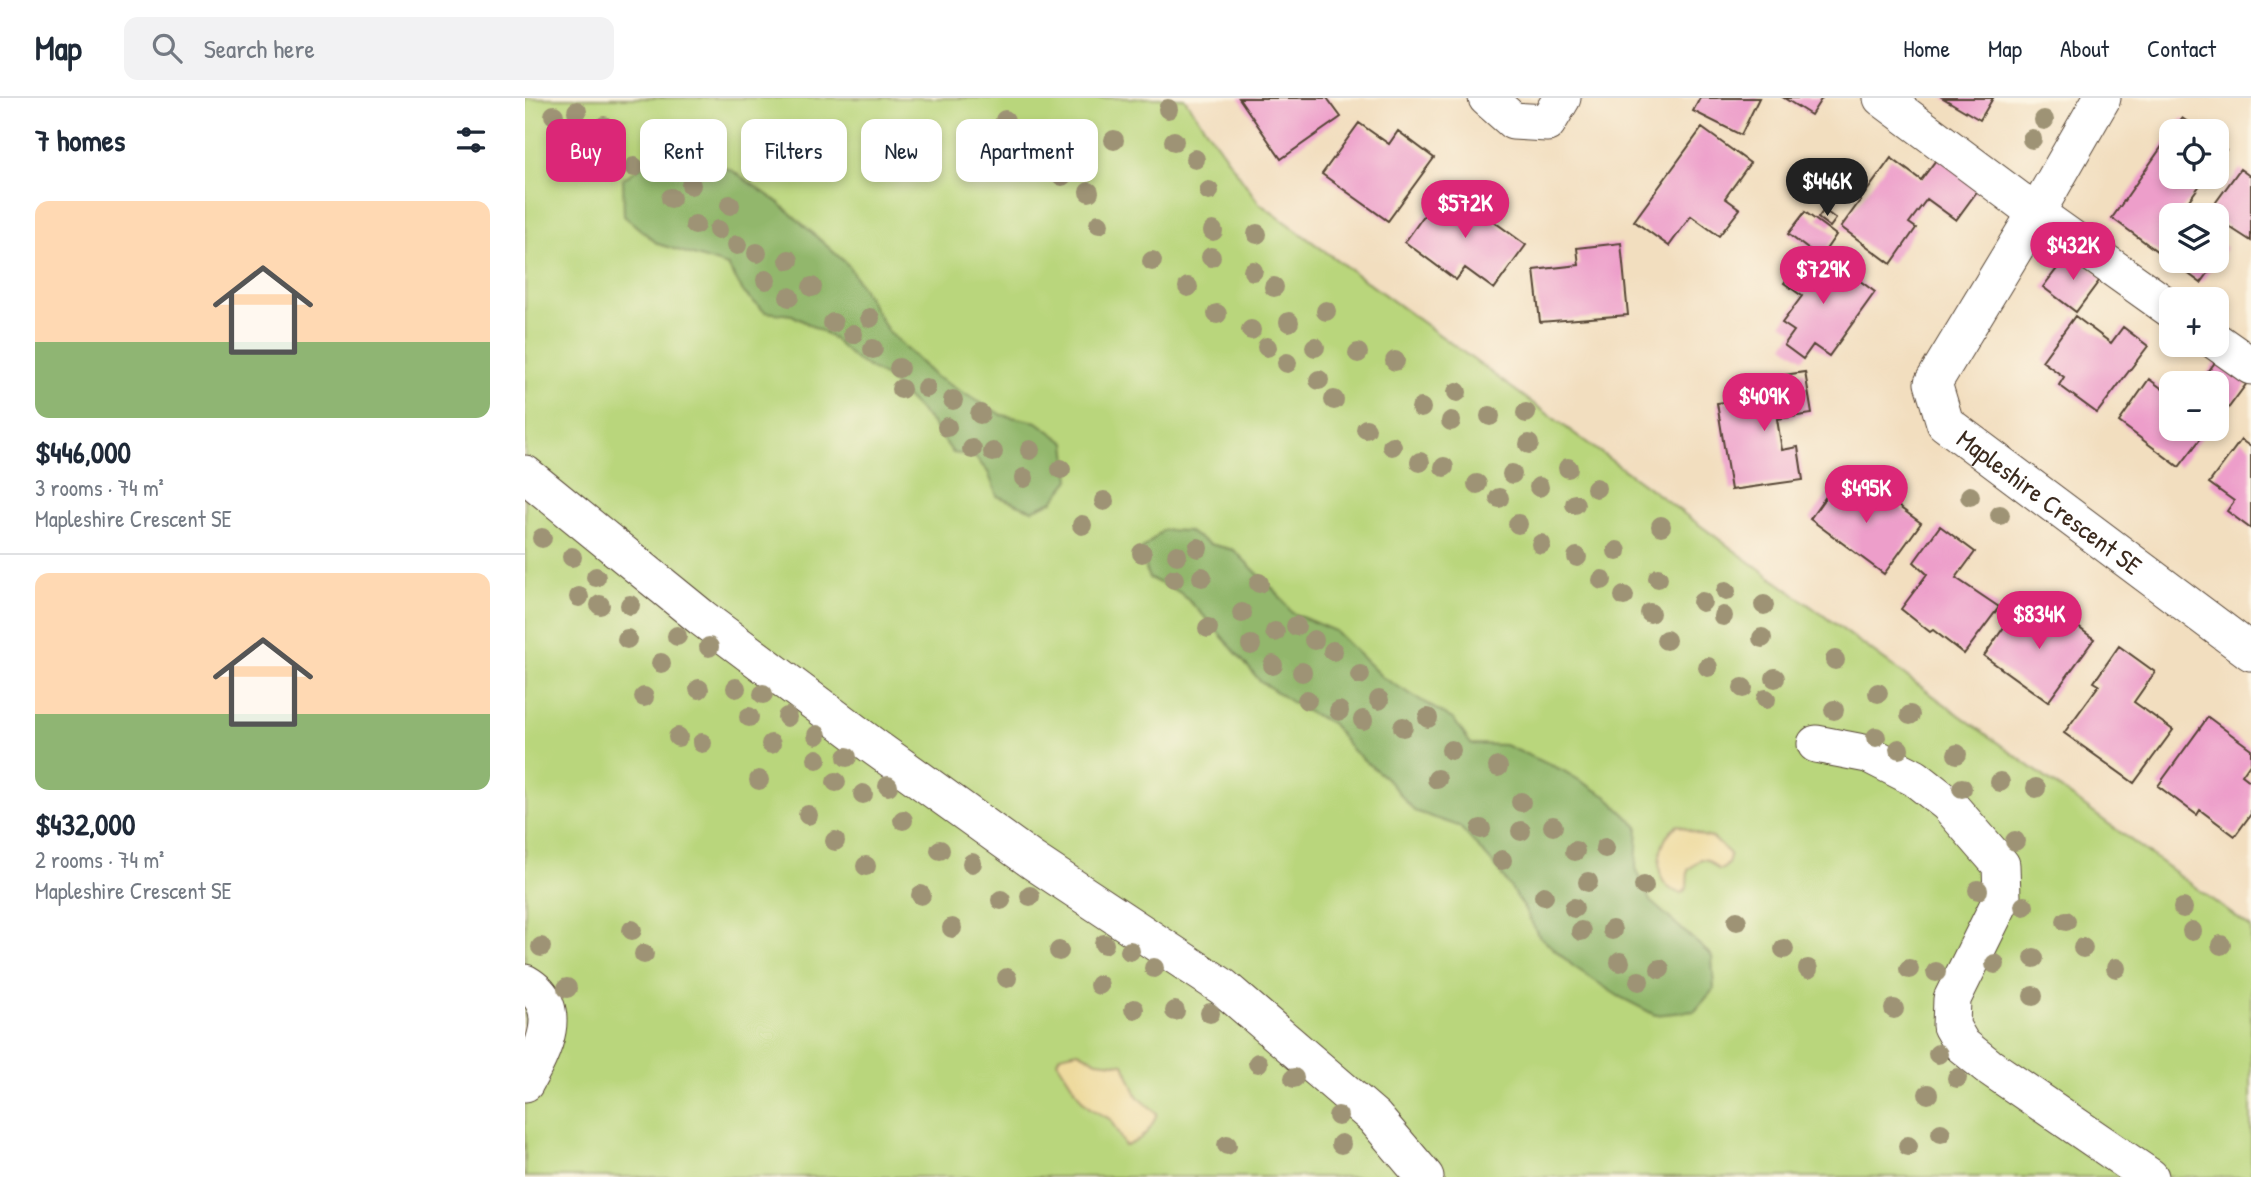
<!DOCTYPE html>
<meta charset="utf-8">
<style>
:root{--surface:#fff;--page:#f2f2f3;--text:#1f2937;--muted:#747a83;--line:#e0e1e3;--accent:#db2777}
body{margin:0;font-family:"Patrick Hand",sans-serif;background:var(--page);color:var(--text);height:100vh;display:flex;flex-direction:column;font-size:26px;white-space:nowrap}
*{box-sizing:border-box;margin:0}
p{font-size:23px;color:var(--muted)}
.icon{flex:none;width:38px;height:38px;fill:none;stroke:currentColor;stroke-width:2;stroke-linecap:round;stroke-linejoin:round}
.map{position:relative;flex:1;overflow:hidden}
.panel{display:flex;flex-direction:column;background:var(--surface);width:525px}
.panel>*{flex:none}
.guide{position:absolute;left:21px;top:21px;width:665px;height:63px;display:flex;gap:14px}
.buttons{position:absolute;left:1634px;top:21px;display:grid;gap:14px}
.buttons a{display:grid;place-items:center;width:70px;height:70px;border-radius:14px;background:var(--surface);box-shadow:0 4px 10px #0003;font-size:35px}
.price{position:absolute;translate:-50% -60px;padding:0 16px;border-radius:24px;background:var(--accent);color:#fff;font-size:23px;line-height:46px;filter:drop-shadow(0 2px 4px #0008)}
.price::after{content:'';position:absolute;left:50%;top:42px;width:21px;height:16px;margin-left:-10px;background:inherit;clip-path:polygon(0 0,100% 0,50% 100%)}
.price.selected{background:#222;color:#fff}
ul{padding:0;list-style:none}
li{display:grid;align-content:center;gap:14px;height:371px;padding:0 35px}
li+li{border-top:2px solid var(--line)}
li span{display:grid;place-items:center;height:217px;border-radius:14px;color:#555}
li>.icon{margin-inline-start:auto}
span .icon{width:126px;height:126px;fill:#fffc;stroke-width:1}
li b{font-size:30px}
h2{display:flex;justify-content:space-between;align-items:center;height:84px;padding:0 35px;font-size:30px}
.pill{padding:0 24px;border-radius:14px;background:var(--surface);box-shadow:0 4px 10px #0003;font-size:24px;line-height:63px}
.pill.selected{background:var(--accent);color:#fff}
header{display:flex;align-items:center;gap:42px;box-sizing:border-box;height:98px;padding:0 35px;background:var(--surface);border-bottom:2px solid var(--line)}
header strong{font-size:33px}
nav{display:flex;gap:38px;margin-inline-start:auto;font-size:24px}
.search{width:490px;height:63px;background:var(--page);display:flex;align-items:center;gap:18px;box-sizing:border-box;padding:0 24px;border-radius:14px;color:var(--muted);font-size:26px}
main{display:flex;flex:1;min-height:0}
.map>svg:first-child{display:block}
.green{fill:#b9d67c;stroke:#7a804d;stroke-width:2}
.forest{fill:#92b76c;stroke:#667045;stroke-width:2}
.sand{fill:#eeda9e;stroke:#94825e;stroke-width:2}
.building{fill:#ed9eca}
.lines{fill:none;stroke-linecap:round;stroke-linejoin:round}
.minor-casing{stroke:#564536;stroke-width:39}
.minor{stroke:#fff;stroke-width:37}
.tree{fill:#9e9374}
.labels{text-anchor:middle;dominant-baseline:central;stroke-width:7;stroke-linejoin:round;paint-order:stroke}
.street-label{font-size:26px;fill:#3b2a1e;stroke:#fcf5e5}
</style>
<header>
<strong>Map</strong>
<div class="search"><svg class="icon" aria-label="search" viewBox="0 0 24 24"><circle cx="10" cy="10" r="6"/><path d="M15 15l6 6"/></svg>Search here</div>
<nav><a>Home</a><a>Map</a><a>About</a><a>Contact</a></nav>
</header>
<main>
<section class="panel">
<h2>7 homes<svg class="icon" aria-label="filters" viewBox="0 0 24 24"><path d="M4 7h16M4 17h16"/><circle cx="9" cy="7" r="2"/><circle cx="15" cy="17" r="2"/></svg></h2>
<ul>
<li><span style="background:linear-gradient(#ffd9b3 65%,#8fb573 0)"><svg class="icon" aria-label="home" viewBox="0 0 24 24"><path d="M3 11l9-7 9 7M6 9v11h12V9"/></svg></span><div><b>$446,000</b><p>3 rooms · 74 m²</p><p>Mapleshire Crescent SE</p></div></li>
<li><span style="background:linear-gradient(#ffd9b3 65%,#8fb573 0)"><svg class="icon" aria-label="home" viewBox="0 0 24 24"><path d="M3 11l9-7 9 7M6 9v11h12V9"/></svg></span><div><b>$432,000</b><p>2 rooms · 74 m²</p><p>Mapleshire Crescent SE</p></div></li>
</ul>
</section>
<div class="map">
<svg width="1726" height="1079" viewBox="0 0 1726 1079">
<rect width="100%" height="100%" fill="#fcf5e5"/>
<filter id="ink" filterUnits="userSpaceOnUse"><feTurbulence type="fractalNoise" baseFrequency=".0143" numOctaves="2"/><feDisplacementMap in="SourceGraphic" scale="14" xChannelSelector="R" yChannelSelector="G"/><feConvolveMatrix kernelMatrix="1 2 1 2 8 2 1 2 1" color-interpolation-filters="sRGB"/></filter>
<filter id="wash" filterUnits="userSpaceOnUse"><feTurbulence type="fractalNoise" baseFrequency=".00686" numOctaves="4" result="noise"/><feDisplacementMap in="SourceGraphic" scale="28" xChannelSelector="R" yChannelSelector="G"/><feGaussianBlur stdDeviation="1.57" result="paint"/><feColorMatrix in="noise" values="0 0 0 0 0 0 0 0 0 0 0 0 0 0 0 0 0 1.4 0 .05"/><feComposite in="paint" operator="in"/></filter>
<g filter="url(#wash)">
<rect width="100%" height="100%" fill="#f2debf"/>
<path class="green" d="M0,0H659L734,105L1726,830V1079H0Z"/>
<path class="forest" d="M128,60L173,61L206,72L253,104L323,167L363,233L409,278L477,317L512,324L541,345L545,382L528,403L507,412L472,398L463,374L449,358L428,355L406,324L362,280L331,262L305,238L267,217L240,214L219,195L203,168L133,146L99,118L98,81Z
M638,432L662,433L685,446L709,452L753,496L767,515L810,533L857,579L929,622L946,646L980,647L1037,672L1081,698L1113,729L1111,770L1125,803L1187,858L1189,891L1170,913L1130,917L1093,898L1048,868L1013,837L997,806L971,769L934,728L889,713L862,681L828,653L806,625L777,611L735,583L682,521L656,495L624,480L615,453Z"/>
<path class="sand" d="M1153,727L1178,738L1188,740L1205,756C1205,764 1202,770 1194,772L1183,762L1176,761L1163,772L1162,790L1157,795C1122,791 1133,737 1153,727Z
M553,953L572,963L599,966L612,998L632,1015C626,1033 617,1042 600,1048L585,1021L566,1011L557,1002L532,963L535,957Z"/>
<g id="blocks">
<path class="building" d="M714,0H802L816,19L756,61Z
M1175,0H1234L1216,37L1168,13Z
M1259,0H1297L1286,17Z
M1418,0H1468L1455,22Z
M1657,20L1676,33H1647Z
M834,25L864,46L873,33L909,60L863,123L797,76Z
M1177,30L1225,65L1200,100L1215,111L1194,138L1166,118L1144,148L1109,123Z
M1647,34V79H1681L1653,117H1647V150L1640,159L1587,120Z
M1692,45L1701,52L1692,64Z
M1414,58L1456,88L1431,122L1402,101L1384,125L1391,130L1366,166L1316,129L1366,60L1396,82Z
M1715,71L1726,79V143L1692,121V117L1683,115Z
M920,88L1001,147L969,191L940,170L931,182L880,144Z
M1299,112L1311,121L1305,129L1293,120Z
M1280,114L1311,137L1295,160L1263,136Z
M1692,144L1701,150L1692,162Z
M1096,145L1103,217L1015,224L1009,172L1054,167L1052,150Z
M1647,154V163H1692L1676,185L1642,160Z
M1544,155L1577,179L1551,214L1518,189Z
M1281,156L1299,169L1304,160L1350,194L1304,258L1288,247L1278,261L1259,247L1269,233L1257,225L1277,198L1259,185Z
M1550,218L1586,245L1598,229L1623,248L1572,315L1534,287L1539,279L1517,263Z
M1691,263L1722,285L1696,320L1692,317V285H1675Z
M1280,274L1287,316L1252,321L1257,352L1273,349L1278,382L1206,392L1192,305L1241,298L1238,280Z
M1624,281L1647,298V331H1683L1654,369L1594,324Z
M1716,342L1726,349V431L1702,413L1709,403L1684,385Z
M1312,383L1342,405L1351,392L1396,425L1359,476L1285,421Z
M1415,428L1450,454L1431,480L1474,509L1439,556L1408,532L1405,534L1376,511L1402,476L1389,464Z
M1495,506L1524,527L1533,514L1569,541L1523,604L1459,558Z
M1594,548L1630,574L1609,604L1648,632L1609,685L1539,635L1574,587L1569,584Z
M1683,619L1726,651V664L1717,677L1726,684V716L1710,738L1675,712L1672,717L1633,688Z"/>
</g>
</g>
<g filter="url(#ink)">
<use href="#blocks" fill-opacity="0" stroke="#564536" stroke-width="2"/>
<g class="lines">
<defs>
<g id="minor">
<path d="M962,0L988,23L1022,25L1037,0"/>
<path d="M1357,0L1511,115L1647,212"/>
<path id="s1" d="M1577,0L1511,115L1408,285L1420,325L1726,554"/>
<path d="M1692,244L1726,268"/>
<path d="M0,376L177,520L348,648L508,763L698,889L849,1019L900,1079"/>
<path d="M1291,646L1343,656L1390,680L1423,706L1476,767L1477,800L1427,901L1426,928L1437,947L1463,968L1625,1079"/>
<path d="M0,885C42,909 17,954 0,985"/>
</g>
</defs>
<use href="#minor" class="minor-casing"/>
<use href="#minor" class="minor"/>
</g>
<g class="tree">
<circle cx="643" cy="11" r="10"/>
<circle cx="52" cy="13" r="10"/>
<circle cx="29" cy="17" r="10"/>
<circle cx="480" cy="22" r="10"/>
<circle cx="1519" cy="22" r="10"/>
<circle cx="79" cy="28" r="10"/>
<circle cx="1507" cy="41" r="10"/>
<circle cx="589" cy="42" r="10"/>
<circle cx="649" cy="43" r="10"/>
<circle cx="61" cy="45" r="10"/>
<circle cx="530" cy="54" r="10"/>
<circle cx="670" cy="61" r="10"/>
<circle cx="109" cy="69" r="10"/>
<circle cx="537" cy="78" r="10"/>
<circle cx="166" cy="87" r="10"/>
<circle cx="684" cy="93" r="10"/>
<circle cx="564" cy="94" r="10"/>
<circle cx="146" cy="100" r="10"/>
<circle cx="205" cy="107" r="10"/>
<circle cx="574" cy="126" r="10"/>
<circle cx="170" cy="127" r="10"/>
<circle cx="193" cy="132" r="10"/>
<circle cx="688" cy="133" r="10"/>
<circle cx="732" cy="136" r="10"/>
<circle cx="212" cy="147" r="10"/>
<circle cx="232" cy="155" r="10"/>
<circle cx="686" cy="159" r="10"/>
<circle cx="264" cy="162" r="10"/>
<circle cx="627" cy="163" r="10"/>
<circle cx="728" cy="173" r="10"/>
<circle cx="241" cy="182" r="10"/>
<circle cx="287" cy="189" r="10"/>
<circle cx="663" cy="189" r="10"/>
<circle cx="749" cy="189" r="10"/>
<circle cx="264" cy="199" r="10"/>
<circle cx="801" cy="213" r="10"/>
<circle cx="692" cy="216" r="10"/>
<circle cx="345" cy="220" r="10"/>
<circle cx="764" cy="224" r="10"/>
<circle cx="308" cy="225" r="10"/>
<circle cx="726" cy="232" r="10"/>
<circle cx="328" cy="236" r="10"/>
<circle cx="742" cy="249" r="10"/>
<circle cx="790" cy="249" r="10"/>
<circle cx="348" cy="251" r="10"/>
<circle cx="833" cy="255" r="10"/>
<circle cx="870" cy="263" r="10"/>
<circle cx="762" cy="265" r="10"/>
<circle cx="374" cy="270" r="10"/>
<circle cx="794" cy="282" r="10"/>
<circle cx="401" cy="290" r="10"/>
<circle cx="376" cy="291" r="10"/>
<circle cx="932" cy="294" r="10"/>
<circle cx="428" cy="302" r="10"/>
<circle cx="809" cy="302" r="10"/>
<circle cx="896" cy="310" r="10"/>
<circle cx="1001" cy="315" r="10"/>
<circle cx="455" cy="316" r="10"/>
<circle cx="965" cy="318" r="10"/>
<circle cx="926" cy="323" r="10"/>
<circle cx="422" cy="329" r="10"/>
<circle cx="841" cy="331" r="10"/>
<circle cx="1004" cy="346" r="10"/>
<circle cx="867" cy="348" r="10"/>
<circle cx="447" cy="351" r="10"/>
<circle cx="505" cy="352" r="10"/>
<circle cx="468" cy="354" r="10"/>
<circle cx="895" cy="364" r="10"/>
<circle cx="919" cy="369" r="10"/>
<circle cx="1043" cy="370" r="10"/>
<circle cx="536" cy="371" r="10"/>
<circle cx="987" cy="376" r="10"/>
<circle cx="499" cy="380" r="10"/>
<circle cx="952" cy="386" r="10"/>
<circle cx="1014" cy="389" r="10"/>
<circle cx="1071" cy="390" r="10"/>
<circle cx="1445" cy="398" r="10"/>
<circle cx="974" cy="400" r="10"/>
<circle cx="579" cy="403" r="10"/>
<circle cx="1050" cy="406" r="10"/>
<circle cx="1475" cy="417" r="10"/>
<circle cx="993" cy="426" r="10"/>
<circle cx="557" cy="427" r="10"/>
<circle cx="1136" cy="428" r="10"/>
<circle cx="17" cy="440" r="10"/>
<circle cx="1016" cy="446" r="10"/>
<circle cx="673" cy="450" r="10"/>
<circle cx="1092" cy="453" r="10"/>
<circle cx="617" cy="455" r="10"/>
<circle cx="652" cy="457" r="10"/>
<circle cx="47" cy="459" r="10"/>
<circle cx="1052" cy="459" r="10"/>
<circle cx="71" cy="479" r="10"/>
<circle cx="677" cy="479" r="10"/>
<circle cx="1133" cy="480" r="10"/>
<circle cx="649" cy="481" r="10"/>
<circle cx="1077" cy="482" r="10"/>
<circle cx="734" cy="485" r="10"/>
<circle cx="1201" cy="493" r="10"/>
<circle cx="1099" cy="498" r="10"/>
<circle cx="54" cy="499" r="10"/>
<circle cx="1177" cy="504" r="10"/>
<circle cx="75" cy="507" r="10"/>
<circle cx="105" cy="507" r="10"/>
<circle cx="1239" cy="507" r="10"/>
<circle cx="717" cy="515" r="10"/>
<circle cx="1125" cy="515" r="10"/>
<circle cx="1198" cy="518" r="10"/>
<circle cx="771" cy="528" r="10"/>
<circle cx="683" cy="530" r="10"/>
<circle cx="750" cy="534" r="10"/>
<circle cx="152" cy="538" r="10"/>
<circle cx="1237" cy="540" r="10"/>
<circle cx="102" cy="541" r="10"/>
<circle cx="789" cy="542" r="10"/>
<circle cx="1141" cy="542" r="10"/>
<circle cx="726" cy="547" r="10"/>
<circle cx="184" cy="549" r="10"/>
<circle cx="808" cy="553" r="10"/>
<circle cx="1310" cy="562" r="10"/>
<circle cx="136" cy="565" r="10"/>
<circle cx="748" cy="567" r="10"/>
<circle cx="1183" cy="569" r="10"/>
<circle cx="777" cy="574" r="10"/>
<circle cx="835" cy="577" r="10"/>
<circle cx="1250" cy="580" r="10"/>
<circle cx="211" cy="590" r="10"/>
<circle cx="1218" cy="590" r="10"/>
<circle cx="174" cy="591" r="10"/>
<circle cx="1353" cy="595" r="10"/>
<circle cx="238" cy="596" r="10"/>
<circle cx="119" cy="599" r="10"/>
<circle cx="1241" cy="601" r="10"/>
<circle cx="782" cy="602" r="10"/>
<circle cx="854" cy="602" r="10"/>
<circle cx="1309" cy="612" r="10"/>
<circle cx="814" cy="613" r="10"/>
<circle cx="1385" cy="617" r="10"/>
<circle cx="224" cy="619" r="10"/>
<circle cx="262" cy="619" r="10"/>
<circle cx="903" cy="620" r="10"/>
<circle cx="838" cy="622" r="10"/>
<circle cx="878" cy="629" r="10"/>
<circle cx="292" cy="637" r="10"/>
<circle cx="153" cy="639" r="10"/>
<circle cx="1351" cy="639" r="10"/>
<circle cx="177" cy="645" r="10"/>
<circle cx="246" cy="646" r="10"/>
<circle cx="1374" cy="651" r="10"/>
<circle cx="926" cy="652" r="10"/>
<circle cx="1432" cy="656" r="10"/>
<circle cx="322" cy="659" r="10"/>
<circle cx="292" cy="661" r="10"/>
<circle cx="973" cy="669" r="10"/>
<circle cx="912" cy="681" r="10"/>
<circle cx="234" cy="682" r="10"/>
<circle cx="311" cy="684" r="10"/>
<circle cx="1475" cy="684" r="10"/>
<circle cx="363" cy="688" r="10"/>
<circle cx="1437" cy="690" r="10"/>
<circle cx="1511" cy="690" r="10"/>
<circle cx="338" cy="696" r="10"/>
<circle cx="996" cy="704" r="10"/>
<circle cx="283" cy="717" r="10"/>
<circle cx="378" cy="722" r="10"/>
<circle cx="1028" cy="728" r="10"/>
<circle cx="956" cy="731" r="10"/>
<circle cx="996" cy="733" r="10"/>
<circle cx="310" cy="743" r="10"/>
<circle cx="1490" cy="743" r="10"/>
<circle cx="1080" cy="750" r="10"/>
<circle cx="415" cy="752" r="10"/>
<circle cx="1050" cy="753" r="10"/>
<circle cx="977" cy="762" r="10"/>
<circle cx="447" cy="765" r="10"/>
<circle cx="341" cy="768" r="10"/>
<circle cx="1063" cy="784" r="10"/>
<circle cx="1119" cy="788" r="10"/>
<circle cx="1453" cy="792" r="10"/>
<circle cx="396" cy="797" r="10"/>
<circle cx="505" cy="798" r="10"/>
<circle cx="1019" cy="798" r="10"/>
<circle cx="476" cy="802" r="10"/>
<circle cx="1499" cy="808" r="10"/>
<circle cx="1049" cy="810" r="10"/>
<circle cx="1658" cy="810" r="10"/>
<circle cx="1212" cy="823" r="10"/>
<circle cx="1541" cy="823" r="10"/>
<circle cx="427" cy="830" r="10"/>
<circle cx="107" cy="832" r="10"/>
<circle cx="1087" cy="832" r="10"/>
<circle cx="1056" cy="833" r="10"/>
<circle cx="1667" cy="833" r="10"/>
<circle cx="579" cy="846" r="10"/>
<circle cx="1696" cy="847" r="10"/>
<circle cx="16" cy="849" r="10"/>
<circle cx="1558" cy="850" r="10"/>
<circle cx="1259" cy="851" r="10"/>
<circle cx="534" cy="853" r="10"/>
<circle cx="605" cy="853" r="10"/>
<circle cx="119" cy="856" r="10"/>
<circle cx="1509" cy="860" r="10"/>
<circle cx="1095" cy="864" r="10"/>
<circle cx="1470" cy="866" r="10"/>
<circle cx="629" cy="870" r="10"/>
<circle cx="1591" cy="870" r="10"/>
<circle cx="1135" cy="871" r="10"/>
<circle cx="1283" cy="871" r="10"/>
<circle cx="1384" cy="871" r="10"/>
<circle cx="1411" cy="874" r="10"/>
<circle cx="482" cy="880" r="10"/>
<circle cx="1114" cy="883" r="10"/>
<circle cx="574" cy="887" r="10"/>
<circle cx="42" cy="890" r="10"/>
<circle cx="1508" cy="898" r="10"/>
<circle cx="609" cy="911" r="10"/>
<circle cx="1369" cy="911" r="10"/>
<circle cx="650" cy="913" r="10"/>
<circle cx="685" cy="915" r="10"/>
<circle cx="1413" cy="956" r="10"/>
<circle cx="733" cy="965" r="10"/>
<circle cx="769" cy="980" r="10"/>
<circle cx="1432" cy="980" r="10"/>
<circle cx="1403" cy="996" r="10"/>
<circle cx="813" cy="1018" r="10"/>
<circle cx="1416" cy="1035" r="10"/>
<circle cx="816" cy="1046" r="10"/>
<circle cx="702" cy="1047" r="10"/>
<circle cx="1383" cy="1048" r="10"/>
</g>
</g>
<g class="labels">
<g class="street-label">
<text stroke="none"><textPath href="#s1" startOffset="504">Mapleshire Crescent SE</textPath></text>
</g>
</g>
</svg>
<div class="buttons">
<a><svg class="icon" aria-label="locate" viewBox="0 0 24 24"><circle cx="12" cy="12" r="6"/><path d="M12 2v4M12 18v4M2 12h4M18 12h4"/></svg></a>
<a><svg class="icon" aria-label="layers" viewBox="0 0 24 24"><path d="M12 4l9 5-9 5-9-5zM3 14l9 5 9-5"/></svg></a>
<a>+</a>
<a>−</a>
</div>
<b class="price selected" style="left:1302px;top:120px">$446K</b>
<b class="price" style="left:940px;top:142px">$572K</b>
<b class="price" style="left:1548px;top:184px">$432K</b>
<b class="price" style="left:1298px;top:208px">$729K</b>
<b class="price" style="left:1239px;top:335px">$409K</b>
<b class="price" style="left:1341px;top:427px">$495K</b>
<b class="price" style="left:1514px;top:553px">$834K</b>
<div class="guide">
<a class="pill selected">Buy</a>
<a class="pill">Rent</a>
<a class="pill">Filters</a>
<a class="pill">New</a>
<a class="pill">Apartment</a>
</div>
</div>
</main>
